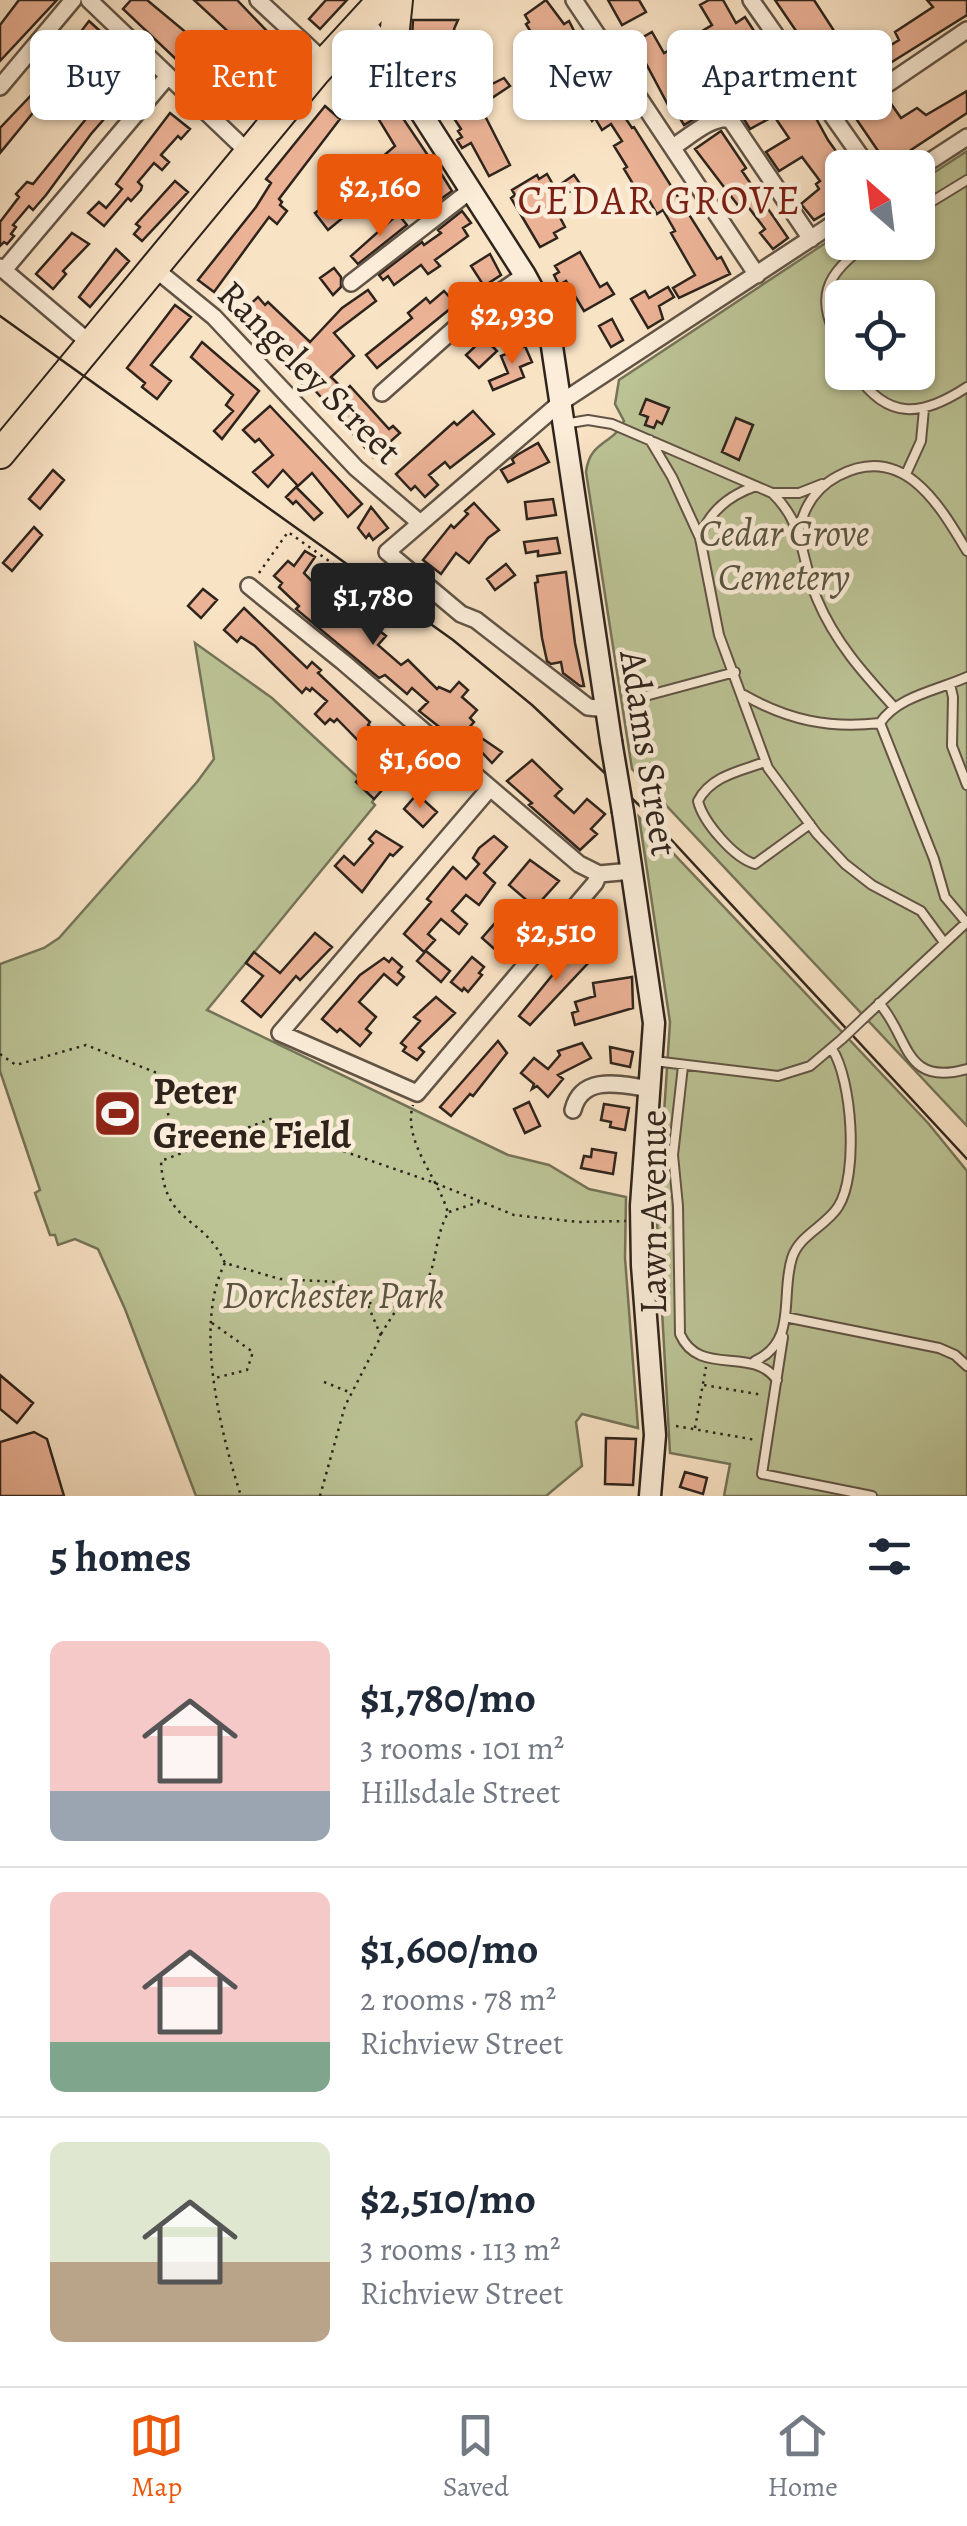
<!DOCTYPE html>
<meta charset="utf-8">
<style>
:root{--surface:#fff;--page:#f2f2f3;--text:#1f2937;--muted:#747a83;--line:#e0e1e3;--accent:#ea580c}
body{margin:0;font-family:Alegreya,serif;background:var(--page);color:var(--text);height:100vh;display:flex;flex-direction:column;font-size:38px;white-space:nowrap}
*{box-sizing:border-box;margin:0}
p{font-size:32px;color:var(--muted)}
.icon{flex:none;width:55px;height:55px;fill:none;stroke:currentColor;stroke-width:2;stroke-linecap:round;stroke-linejoin:round}
.map{position:relative;height:1496px;overflow:hidden}
.drawer{display:flex;flex-direction:column;background:var(--surface);flex:1}
.drawer>*{flex:none}
.top-card{position:absolute;left:30px;top:30px;width:908px;height:90px;display:flex;gap:20px}
.needle{width:65px;rotate:332deg}
.tools{position:absolute;left:825px;top:150px;display:grid;gap:20px}
.tools a{display:grid;place-items:center;width:110px;height:110px;border-radius:15px;background:var(--surface);box-shadow:0 2px 8px #0004;font-size:50px}
.price{position:absolute;translate:-50% -85px;padding:0 22px;border-radius:10px;background:var(--accent);color:#fff;font-size:32px;line-height:65px;filter:drop-shadow(0 2px 5px #0008)}
.price::after{content:'';position:absolute;left:50%;top:60px;width:30px;height:22px;margin-left:-15px;background:inherit;clip-path:polygon(0 0,100% 0,50% 100%)}
.price.current{background:#222;color:#fff}
ul{padding:0;list-style:none}
li{display:flex;align-items:center;gap:30px;height:250px;padding:0 50px}
li+li{border-top:2px solid var(--line)}
li span{display:grid;place-items:center;flex:none;width:280px;height:200px;border-radius:15px;color:#555}
li>.icon{margin-inline-start:auto}
span .icon{width:120px;height:120px;fill:#fffc;stroke-width:1}
li b{font-size:42px}
h2{display:flex;justify-content:space-between;align-items:center;height:120px;padding:0 50px;font-size:42px}
.pill{padding:0 35px;border-radius:15px;background:var(--surface);box-shadow:0 2px 8px #0004;font-size:35px;line-height:90px}
.pill.current{background:var(--accent);color:#fff}
.dock{display:flex;justify-content:space-around;align-items:center;height:140px;border-top:2px solid var(--line);background:var(--surface);font-size:28px;color:var(--muted)}
.dock a{display:grid;justify-items:center;gap:5px}
.dock .current{color:var(--accent)}
.map>svg:first-child{display:block}
.green{fill:#bcc496;stroke:#757459;stroke-width:2.5;fill-rule:evenodd}
.building{fill:#ebb296;stroke:#2e241c;stroke-width:2.5}
.lines{fill:none;stroke-linecap:round;stroke-linejoin:round}
.lane-casing{stroke:#615446;stroke-width:12}
.street-casing{stroke:#615446;stroke-width:20}
.secondary-casing{stroke:#2e241c;stroke-width:25}
.highway-casing{stroke:#2e241c;stroke-width:32}
.path{stroke:#2e241c;stroke-width:2.5;stroke-dasharray:2.5 5;stroke-linecap:butt}
.lane{stroke:#fbedd9;stroke-width:8}
.street{stroke:#fbedd9;stroke-width:15}
.secondary{stroke:#fbedd9;stroke-width:20}
.highway{stroke:#f9e3c5;stroke-width:28}
.tram{stroke:#2e241c;stroke-width:2.5}
.lane-bridge-casing{stroke:#615446;stroke-width:12;stroke-linecap:butt}
.secondary-bridge-casing{stroke:#2e241c;stroke-width:25;stroke-linecap:butt}
.lane-bridge{stroke:#fbedd9;stroke-width:8}
.secondary-bridge{stroke:#fbedd9;stroke-width:20}
.labels{text-anchor:middle;dominant-baseline:central;stroke-width:9;stroke-linejoin:round;paint-order:stroke}
.street-label{font-size:38px;fill:#2e241c;stroke:#fbedd9}
.park-label{font-size:38px;font-style:italic;fill:#595441;stroke:#fbedd9}
.poi-label{font-size:38px;font-weight:bold;fill:#2e241c;stroke:#fbedd9;text-anchor:start}
.neighbourhood-label{font-size:40px;letter-spacing:2.5px;fill:#7a1f14;stroke:#fbedd9}
</style>
<div class="map">
<svg width="967" height="1496" viewBox="0 0 967 1496">
<rect width="100%" height="100%" fill="#f9e3c5"/>
<filter id="stains"><feTurbulence type="fractalNoise" baseFrequency=".002" numOctaves="4"/><feColorMatrix values="0 0 0 0 .2 0 0 0 0 .09 0 0 0 0 .02 0 0 0 .5 -.17"/></filter>
<radialGradient id="worn" r=".72"><stop offset=".6" stop-color="#630" stop-opacity="0"/><stop offset="1" stop-color="#630" stop-opacity=".3"/></radialGradient>
<path class="green" d="M967,151V1126L632,769L586,472C590,440 613,445 624,421L615,404L619,380L842,232V242H918V183ZM842,298H918V372H842Z
M195,643L272,698L377,795L372,802L375,805L207,1010L508,1155L549,1165L589,1189L626,1197L625,1258L638,1428L582,1414L576,1422L582,1466L546,1496H196L125,1309L98,1249L75,1239L58,1245L55,1235H50L35,1193L40,1190L0,1071V964L44,948L59,938L197,782L214,759Z
M639,817L928,1123L967,1171V1496H724L730,1464L670,1453L657,1221L670,1022Z"/>
<path class="building" d="M19,0H57L0,61V25Z
M131,0H147L188,34L186,36L206,54L210,49L260,95L237,117L123,9Z
M194,0H237L292,57L272,78L231,38L233,36Z
M326,0H347L320,29L309,19Z
M546,0L564,24L569,21L597,76L632,128L634,127L717,259L721,257L730,274L679,298L673,288L695,275L671,233L675,231L663,210L657,214L644,191L639,194L624,169L627,167L614,146L622,141L611,124L602,130L595,118L592,121L565,76L560,78L546,53L541,55L534,44L537,42L526,24L529,22L525,15Z
M608,0H639L646,12L622,25Z
M709,0H723L736,23L745,17L802,105L807,102L828,140L848,168H842V181L833,192L841,204L814,220L801,204L819,189L816,184L820,181L802,157L779,171L766,152L789,138L774,116L750,129L742,116L773,94L765,82L751,90L724,46L700,59L694,48L705,42L699,33L712,25L700,5Z
M775,0H814L838,37L858,57L872,48L876,54L899,40L895,32L933,7L927,0H967V15L871,75L901,118L917,108L926,115L967,91V113L911,150L913,152L893,167L890,162L887,164Z
M413,20H458L454,29L462,54L458,55L474,93L504,78L510,86L480,106L510,165L489,176L471,143L462,148L457,140L462,137L458,131L461,129L440,97L436,98L415,38H412Z
M89,21L100,31L0,153V128L37,89Z
M652,32L664,53L676,47L685,62L673,69L691,97L706,88L712,97L699,105L704,113L684,125L671,103L668,105L643,58L639,60L631,44Z
M133,70L145,80L130,97L126,94L91,134L46,195L33,210L29,206L13,225L16,227L11,234L14,236L7,244L4,242L0,246V222L19,197L16,194L27,182L33,184L103,98Z
M337,85L377,91L375,107L334,101Z
M390,99L427,154L408,164L328,230L315,213L370,171L368,169L395,146L373,110Z
M325,106L340,119L279,199L282,202L280,205L287,211L277,224L269,217L214,292L198,280L256,207L271,183L266,179Z
M170,113L190,129L181,139L178,136L161,155L169,162L162,170L154,163L138,182L142,186L141,190L131,201L128,198L104,226L88,213L99,202L106,208L122,189L116,184Z
M721,131L746,168L742,171L788,238L773,249L760,233L765,229L746,204L740,208L695,149Z
M547,174L555,188L574,175L581,185L552,202L565,227L554,233L557,238L540,247L511,198L515,195L512,190L537,175L539,179Z
M442,175L452,191L438,201L435,195L420,205L414,196Z
M175,181L188,192L142,241L134,234L140,227L136,224Z
M462,211L471,223L463,228L468,236L435,260L440,266L428,274L421,265L394,285L388,276L383,280L379,275L422,242L424,245L441,233L438,230Z
M398,214L407,225L358,264L351,256Z
M72,233L89,244L63,271L66,274L53,289L36,274Z
M116,249L129,261L90,307L79,297Z
M580,252L600,287L607,283L614,294L584,311L566,281L559,285L554,275L559,272L555,266Z
M490,254L501,275L484,286L471,266Z
M334,268L341,277V287L333,295L320,278Z
M668,287L674,297L659,306L663,319L648,328L631,299L645,291L649,298Z
M368,290L376,301L334,333L354,356L331,377L345,391L350,386L389,429L393,426L400,433L373,457L313,388L311,390L304,386L276,356L280,352L245,309L258,297L265,305L268,302L310,342L342,308Z
M444,291L456,304L377,368L366,355L412,318L408,313L426,298L430,303Z
M518,302L529,324L514,334L500,314Z
M175,305L191,317L151,365L171,381L157,399L142,387L145,383L127,368Z
M612,319L623,340L611,347L599,326Z
M484,338L497,351L479,368L466,355Z
M202,342L259,391L222,439L214,431L233,411L226,405L233,395L191,357Z
M525,346L532,362L520,367L524,377L493,390L489,381L508,373L501,356Z
M646,399L669,408L662,424L657,421L654,428L645,425L648,417L640,414Z
M270,406L362,504L348,517L312,473L298,486L283,470L268,487L253,472L273,455L259,439L255,442L243,430Z
M473,411L494,434L450,468L445,462L429,475L438,485L425,497L415,486L411,490L396,474L454,422L457,425Z
M736,418L753,425L739,460L722,452Z
M538,443L549,462L508,482L501,470L514,463L512,459L517,455Z
M53,470L64,480L40,509L29,499Z
M296,487L322,513L314,520L296,501L293,504L286,497Z
M553,499L556,515L527,519L525,502Z
M474,503L499,530L488,538L469,563L456,553L441,574L423,560L451,525L454,528L468,514L465,511Z
M371,507L388,528L373,540L369,534L366,538L358,528Z
M34,527L42,535L12,571L3,563Z
M557,538L560,553L538,556V551L526,553L524,542Z
M305,551L315,557L304,573L347,617L354,609L367,621L379,605L387,612L376,628L386,636L378,645L401,665L408,660L437,689L439,687L450,692L459,682L468,690L462,697L477,710L470,718L474,722L466,731L461,728L452,737L419,711L428,702L412,688L407,694L385,675L379,678L296,609L299,606L279,587L282,583L274,576L288,561L294,566Z
M506,564L515,575L495,590L487,579Z
M566,572L575,643L584,686H580L563,673L561,662L551,664L547,661L542,638L535,583L538,582L537,576Z
M203,589L217,600L201,618L188,606Z
M244,608L307,668L312,662L321,670L318,673L370,722L368,725L390,745L392,743L411,758L374,799L356,782L377,760L337,719L334,722L330,719L325,724L315,714L327,701L312,688L310,691L306,688L302,693L255,646L241,637L237,642L224,630Z
M480,737L502,752L492,763L474,744Z
M532,760L562,789L555,796L574,813L587,799L605,814L591,829L597,834L580,850L529,805L532,803L507,781Z
M417,794L437,812L423,827L404,809Z
M376,831L402,847L393,856L390,854L362,892L335,866L344,856L354,865L373,843L369,839Z
M494,836L507,847L484,873L495,883L479,905L466,895L452,911L467,924L459,934L441,919L428,934L435,940L424,952L404,934L431,902L427,899L453,867L466,879L479,864L473,858L479,848Z
M530,860L559,881L541,901L547,907L533,923L521,913L530,903L509,885Z
M600,915L616,928L605,942L589,928Z
M496,922L513,941L499,953L482,938Z
M315,933L332,947L300,980L296,976L261,1017L242,1001L263,976L246,963L254,952L280,973Z
M577,945L591,960L530,1025L519,1016Z
M426,951L450,971L441,982L417,961Z
M472,957L484,967L479,973L482,975L468,992L464,988L462,991L451,982Z
M384,958L389,962L392,958L402,967L398,972L404,977L397,985L384,974L359,1002L376,1017L366,1029L371,1033L360,1046L340,1029L337,1032L322,1019L360,975Z
M632,977L633,1008L575,1025L572,1013L578,1011L575,1002L595,996L593,983Z
M436,997L455,1013L419,1048L424,1052L417,1060L403,1051L406,1047L401,1043L420,1021L414,1017Z
M498,1041L507,1053L473,1096L470,1094L451,1116L440,1107Z
M582,1043L591,1058L558,1075L563,1079L548,1097L537,1086L532,1089L534,1084L521,1073L534,1058L548,1069L560,1055L558,1051Z
M610,1047L633,1052L630,1067L611,1063Z
M529,1102L540,1126L525,1133L514,1109Z
M604,1104L629,1108L625,1130L610,1127L611,1122L601,1120Z
M592,1149L616,1153L613,1174L581,1168L584,1156L591,1157Z
M0,1375L33,1403L17,1423L0,1409Z
M34,1432L47,1439L64,1496H0V1442Z
M606,1438L636,1439L633,1485L605,1484Z
M685,1472L707,1478L703,1494L680,1487Z"/>
<g class="lines">
<defs>
<path id="lane" d="M918,210L967,180
M842,349C814,297 823,276 870,242
M855,372C888,422 923,416 967,387
M564,424L588,420L612,424L772,493H799L822,484
M650,440L672,477L700,538L719,635L768,768L817,834L845,864L872,885L921,911L943,941
M906,474L921,441L924,409
M772,493C806,525 800,559 817,599C835,642 863,673 894,707
M799,530C804,506 817,487 838,476C902,442 938,502 967,551
M700,538C709,511 730,495 756,486
M950,684L953,697L952,746L967,785
M744,695C788,720 829,729 880,723C898,696 939,690 967,677
M638,698L735,672
M880,723L934,859L945,897L966,922
M765,762C740,771 711,776 698,801C703,822 734,858 755,864L810,824
M879,1003C910,1038 903,1087 967,1069
M864,1018L967,922
M654,1061L778,1076L810,1066L842,1039
M683,1066L673,1155L678,1206L680,1334C699,1378 752,1345 777,1380
M785,1317L939,1348L955,1355L967,1366
M783,1337L762,1474L872,1496
M755,1361C798,1341 780,1296 792,1258C799,1235 826,1226 838,1207C859,1175 852,1079 832,1049"/>
<path id="street" d="M89,0L249,153
M258,0L325,62
M574,0L757,275
M751,0L869,168
M889,83L967,30
M0,87L73,0
M673,147C689,137 711,116 730,119L811,239
M918,169L967,137
M0,267L91,344
M154,268L214,317L356,468L419,522
M4,270L168,76
M351,283L471,190
M382,393L481,305L525,275
M249,586L343,662L579,864L599,874L632,871
M607,709L588,707L476,620L461,614L387,552L560,403L842,218
M490,788L280,1033L417,1093L595,883L599,874
M573,1110C582,1073 623,1085 651,1089"/>
<path id="secondary" d="M362,21L385,48L391,66L525,275L543,308L550,333L611,741
M351,33L375,57L391,66
M623,812L654,1023L641,1206L642,1265L655,1435L650,1496"/>
<path id="highway" d="M391,66L398,0
M0,454L315,73L382,0"/>
</defs>
<use href="#lane" class="lane-casing"/>
<use href="#street" class="street-casing"/>
<use href="#secondary" class="secondary-casing"/>
<use href="#highway" class="highway-casing"/>
<path class="path" d="M259,573L288,532L373,592L379,589
M388,576L419,599
M0,1054L16,1065L86,1045L157,1073L179,1154
M449,1212L479,1202
M225,1263C193,1325 221,1434 241,1496
M369,1303L398,1307C444,1284 428,1249 448,1213C439,1179 402,1141 413,1105
M212,1323L253,1352L247,1370L215,1378
M381,1334L398,1307
M324,1382L349,1392
M704,1385L763,1395
M676,1426L756,1440
M695,1428L706,1367
M320,1496L345,1406L381,1336L367,1303L348,1286L337,1282L280,1279L225,1263C203,1214 164,1226 161,1161L273,1118L314,1141L435,1183L514,1215L579,1222L626,1221"/>
<use href="#lane" class="lane"/>
<use href="#street" class="street"/>
<use href="#secondary" class="secondary"/>
<use href="#highway" class="highway"/>
<path class="tram" d="M0,316L453,640L532,705L640,806L967,1159"/>
<defs>
<path id="lane-bridge" d="M842,1039L864,1018"/>
<path id="secondary-bridge" d="M611,741L623,812"/>
</defs>
<use href="#lane-bridge" class="lane-bridge-casing"/>
<use href="#secondary-bridge" class="secondary-bridge-casing"/>
<use href="#lane-bridge" class="lane-bridge"/>
<use href="#secondary-bridge" class="secondary-bridge"/>
</g>
<defs>
<symbol id="stadium-square" viewBox="-11 -11 22 22"><rect x="-9" y="-9" width="18" height="18" rx="4" fill="#8f2418" stroke="#fbedd9"/><path d="M0-5a6.5 5 0 1 0 0 10a6.5 5 0 1 0 0-10ZM-3.5-1.8h7v3.6h-7Z" fill="#fff"/></symbol>
</defs>
<g fill-rule="evenodd">
<use href="#stadium-square" x="90" y="1086" width="55" height="55"/>
</g>
<g class="labels">
<g class="street-label">
<text transform="translate(310 372) rotate(45)">Rangeley Street</text>
<text transform="translate(649 753) rotate(81)">Adams Street</text>
<text transform="translate(653 1212) rotate(-90)">Lawn Avenue</text>
</g>
<g class="park-label">
<text x="784" y="533">Cedar Grove<tspan x="784" dy="44">Cemetery</tspan></text>
<text x="333" y="1295">Dorchester Park</text>
</g>
<g class="poi-label">
<text x="153" y="1091">Peter<tspan x="153" dy="44">Greene Field</tspan></text>
</g>
<g class="neighbourhood-label">
<text x="660" y="200">CEDAR GROVE</text>
</g>
</g>
<rect width="100%" height="100%" filter="url(#stains)"/>
<rect width="100%" height="100%" fill="url(#worn)"/>
</svg>
<div class="tools">
<a><svg class="needle" viewBox="-14 -14 28 28"><path d="M0-13l5 13h-10z" fill="#e53935"/><path d="M0 13l5-13h-10z" fill="#747a83"/></svg></a>
<a><svg class="icon" aria-label="locate" viewBox="0 0 24 24"><circle cx="12" cy="12" r="6"/><path d="M12 2v4M12 18v4M2 12h4M18 12h4"/></svg></a>
</div>
<b class="price" style="left:380px;top:239px">$2,160</b>
<b class="price" style="left:512px;top:367px">$2,930</b>
<b class="price current" style="left:373px;top:648px">$1,780</b>
<b class="price" style="left:420px;top:811px">$1,600</b>
<b class="price" style="left:556px;top:984px">$2,510</b>
<div class="top-card">
<a class="pill">Buy</a>
<a class="pill current">Rent</a>
<a class="pill">Filters</a>
<a class="pill">New</a>
<a class="pill">Apartment</a>
</div>
</div>
<section class="drawer">
<h2>5 homes<svg class="icon" aria-label="filters" viewBox="0 0 24 24"><path d="M4 7h16M4 17h16"/><circle cx="9" cy="7" r="2"/><circle cx="15" cy="17" r="2"/></svg></h2>
<ul>
<li><span style="background:linear-gradient(#f6c9c9 75%,#9aa5b1 0)"><svg class="icon" aria-label="home" viewBox="0 0 24 24"><path d="M3 11l9-7 9 7M6 9v11h12V9"/></svg></span><div><b>$1,780/mo</b><p>3 rooms · 101 m²</p><p>Hillsdale Street</p></div></li>
<li><span style="background:linear-gradient(#f6c9c9 75%,#7fa58c 0)"><svg class="icon" aria-label="home" viewBox="0 0 24 24"><path d="M3 11l9-7 9 7M6 9v11h12V9"/></svg></span><div><b>$1,600/mo</b><p>2 rooms · 78 m²</p><p>Richview Street</p></div></li>
<li><span style="background:linear-gradient(#dfe7d0 60%,#b9a48a 0)"><svg class="icon" aria-label="home" viewBox="0 0 24 24"><path d="M3 11l9-7 9 7M6 9v11h12V9"/></svg></span><div><b>$2,510/mo</b><p>3 rooms · 113 m²</p><p>Richview Street</p></div></li>
</ul>
</section>
<nav class="dock">
<a class="current"><svg class="icon" aria-label="map" viewBox="0 0 24 24"><path d="M3 6l6-2 6 2 6-2v14l-6 2-6-2-6 2zM9 4v14M15 6v14"/></svg>Map</a>
<a><svg class="icon" aria-label="saved" viewBox="0 0 24 24"><path d="M7 4h10v16l-5-4-5 4z"/></svg>Saved</a>
<a><svg class="icon" aria-label="home" viewBox="0 0 24 24"><path d="M3 11l9-7 9 7M6 9v11h12V9"/></svg>Home</a>
</nav>
